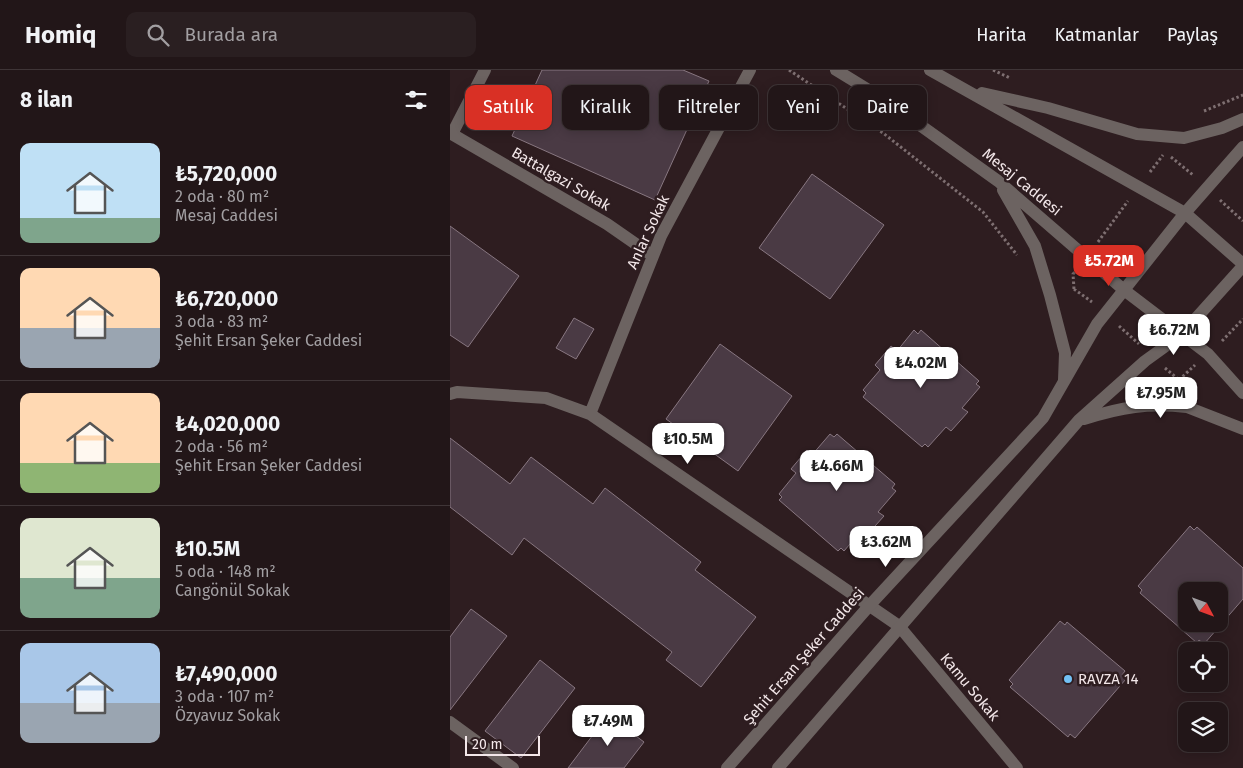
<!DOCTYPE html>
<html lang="tr">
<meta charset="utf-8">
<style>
:root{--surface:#221618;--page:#2a1f21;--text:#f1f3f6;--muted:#a29fa2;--line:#3f3537;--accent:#d93025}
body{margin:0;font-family:"Fira Sans",sans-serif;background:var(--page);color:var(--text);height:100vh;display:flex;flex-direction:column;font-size:19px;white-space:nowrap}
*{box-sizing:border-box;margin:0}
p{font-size:16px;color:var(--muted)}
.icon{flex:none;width:28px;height:28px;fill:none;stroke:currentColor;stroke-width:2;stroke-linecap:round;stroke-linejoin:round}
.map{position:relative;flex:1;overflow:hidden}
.side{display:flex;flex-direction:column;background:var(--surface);width:450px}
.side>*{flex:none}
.top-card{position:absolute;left:15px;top:15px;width:475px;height:45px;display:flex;gap:10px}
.needle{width:32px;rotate:131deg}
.buttons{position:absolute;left:728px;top:512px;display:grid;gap:10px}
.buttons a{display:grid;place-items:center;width:50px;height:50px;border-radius:10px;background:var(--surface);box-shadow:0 2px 12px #0003,0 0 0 1px var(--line);font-size:25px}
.scale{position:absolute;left:15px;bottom:12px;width:75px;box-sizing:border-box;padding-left:5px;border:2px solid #f3e7e9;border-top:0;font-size:14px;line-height:18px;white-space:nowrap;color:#f3e7e9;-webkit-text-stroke:4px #2e1d20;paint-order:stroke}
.price{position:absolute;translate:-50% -42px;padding:0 11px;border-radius:10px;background:#fff;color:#222;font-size:16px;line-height:32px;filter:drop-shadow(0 1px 2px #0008)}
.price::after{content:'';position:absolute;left:50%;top:30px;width:15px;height:11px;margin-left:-8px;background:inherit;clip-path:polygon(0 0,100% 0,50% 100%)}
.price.on{background:var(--accent);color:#fff}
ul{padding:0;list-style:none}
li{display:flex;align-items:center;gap:15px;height:125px;padding:0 20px}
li+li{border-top:1px solid var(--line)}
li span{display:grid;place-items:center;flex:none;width:140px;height:100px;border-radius:10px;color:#555}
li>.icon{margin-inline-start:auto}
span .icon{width:60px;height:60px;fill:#fffc;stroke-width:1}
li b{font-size:21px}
h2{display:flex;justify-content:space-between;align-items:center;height:60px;padding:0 20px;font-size:21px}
.pill{padding:0 18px;border-radius:10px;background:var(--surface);box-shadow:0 2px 12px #0003,0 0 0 1px var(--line);font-size:18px;line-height:45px}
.pill.on{background:var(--accent);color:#fff}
header{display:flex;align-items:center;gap:30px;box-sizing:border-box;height:70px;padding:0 25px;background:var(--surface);border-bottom:1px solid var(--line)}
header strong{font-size:24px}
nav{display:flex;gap:28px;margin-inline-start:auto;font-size:18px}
.search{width:350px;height:45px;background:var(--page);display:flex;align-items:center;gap:12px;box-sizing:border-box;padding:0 18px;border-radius:10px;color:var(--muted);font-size:19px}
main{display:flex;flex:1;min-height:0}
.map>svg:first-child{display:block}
.building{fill:#4a3a44;stroke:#887781;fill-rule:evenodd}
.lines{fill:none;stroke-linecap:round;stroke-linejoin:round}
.path{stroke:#7e6f71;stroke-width:3;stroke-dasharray:2.5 2.5;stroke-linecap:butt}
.minor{stroke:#6c6361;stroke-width:12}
.tertiary{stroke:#6c6361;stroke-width:12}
.poi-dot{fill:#72c1f5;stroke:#2e1d20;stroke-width:2}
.labels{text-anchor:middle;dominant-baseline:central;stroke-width:5;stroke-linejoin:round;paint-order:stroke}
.street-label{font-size:15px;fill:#f3e7e9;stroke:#2e1d20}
.poi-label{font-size:15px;fill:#f3e7e9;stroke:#2e1d20;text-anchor:start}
</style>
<header>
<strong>Homiq</strong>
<div class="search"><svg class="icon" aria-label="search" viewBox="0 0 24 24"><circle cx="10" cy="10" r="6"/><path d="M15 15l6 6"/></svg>Burada ara</div>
<nav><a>Harita</a><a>Katmanlar</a><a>Paylaş</a></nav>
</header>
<main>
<section class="side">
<h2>8 ilan<svg class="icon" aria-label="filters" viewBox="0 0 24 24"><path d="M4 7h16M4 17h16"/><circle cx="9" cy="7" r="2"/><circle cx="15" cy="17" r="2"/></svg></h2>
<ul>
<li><span style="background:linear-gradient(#bfe0f5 75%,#7fa58c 0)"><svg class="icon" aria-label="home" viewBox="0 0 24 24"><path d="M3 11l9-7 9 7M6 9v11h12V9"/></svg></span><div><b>₺5,720,000</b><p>2 oda · 80 m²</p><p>Mesaj Caddesi</p></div></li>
<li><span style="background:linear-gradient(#ffd9b3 60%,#9aa5b1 0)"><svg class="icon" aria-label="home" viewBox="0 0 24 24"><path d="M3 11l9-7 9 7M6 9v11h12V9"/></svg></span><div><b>₺6,720,000</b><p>3 oda · 83 m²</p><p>Şehit Ersan Şeker Caddesi</p></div></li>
<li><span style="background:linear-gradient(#ffd9b3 70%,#8fb573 0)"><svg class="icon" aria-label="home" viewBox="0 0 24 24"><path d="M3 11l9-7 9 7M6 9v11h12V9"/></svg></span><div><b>₺4,020,000</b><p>2 oda · 56 m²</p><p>Şehit Ersan Şeker Caddesi</p></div></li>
<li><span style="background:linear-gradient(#dfe7d0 60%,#7fa58c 0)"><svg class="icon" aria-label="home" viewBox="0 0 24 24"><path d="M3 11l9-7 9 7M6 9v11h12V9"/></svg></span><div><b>₺10.5M</b><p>5 oda · 148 m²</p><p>Cangönül Sokak</p></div></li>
<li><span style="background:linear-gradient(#a9c7e8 60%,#9aa5b1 0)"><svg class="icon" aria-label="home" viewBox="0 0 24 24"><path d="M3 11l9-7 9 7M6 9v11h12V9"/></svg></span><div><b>₺7,490,000</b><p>3 oda · 107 m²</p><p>Özyavuz Sokak</p></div></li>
</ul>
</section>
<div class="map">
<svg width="793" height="698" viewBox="0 0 793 698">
<rect width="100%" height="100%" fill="#2e1d20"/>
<path class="building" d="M92,0H233L259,11L205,130L62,66Z
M362,104L434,155L380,229L309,178Z
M0,156L69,206L18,277L0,265Z
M124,248L144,259L126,289L106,278Z
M464,260L468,264L471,260L529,311L526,314L530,317L512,338L518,342L501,361L496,357L478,377L475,374L472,377L413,327L416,323L413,320L430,300L425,295L441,276L447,281Z
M270,274L342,326L288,401L216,349Z
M380,364L384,367L387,364L445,414L442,418L446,421L428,442L434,446L417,465L412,460L394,481L391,478L388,481L329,430L332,427L329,424L346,403L341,399L357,380L362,385Z
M0,368L60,414L81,387L143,434L155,418L251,492L245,500L306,547L251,617L216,590L222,582L74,468L62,485L0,437Z
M740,456L744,460L747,457L793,498V529L754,574L749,570L747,573L690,523L692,520L688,516ZM736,521H769V554H736Z
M21,539L57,566L0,640V567Z
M610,551L615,555L617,552L675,601L672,605L676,609L625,668L620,664L618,667L560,617L563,614L559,610Z
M90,590L125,618L71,688L35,661Z
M158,645L194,672L174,698H118Z"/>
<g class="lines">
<path class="path" d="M339,0L433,63L533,142L567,185
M543,0L560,8
M754,41L793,25
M721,87L743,105
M700,102L713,85
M770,130L793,151
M648,172L678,131
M624,219L623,204L626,201
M624,219L642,232
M669,256L689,274
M772,271L793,249
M715,298L729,310V318
M729,310L745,295"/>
<path class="minor" d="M0,63L157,154L203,186
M2,64L35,0
M0,324L7,322L96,328L140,344L449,556L567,698
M140,344L211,166L300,0
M0,652L63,698"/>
<path class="tertiary" d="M386,0L435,30L548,111L674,220L758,284L793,323
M480,0L735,143L793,194
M532,23L598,38L687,64L734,68L772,58L793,49
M553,120L585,176L600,225L615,283L614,310
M634,349C672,337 697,333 737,337L793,359
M277,698L419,536L593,348L647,254L735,143L793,77
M328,698L629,350L695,291L731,265L793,196"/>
</g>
<circle class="poi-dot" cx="618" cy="609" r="5"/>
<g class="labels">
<g class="street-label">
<text transform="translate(111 109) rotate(30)">Battalgazi Sokak</text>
<text transform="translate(572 112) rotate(39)">Mesaj Caddesi</text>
<text transform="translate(198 162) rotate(-65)">Anlar Sokak</text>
<text transform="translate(354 586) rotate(-49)">Şehit Ersan Şeker Caddesi</text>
<text transform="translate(520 617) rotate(50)">Kamu Sokak</text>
</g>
<g class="poi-label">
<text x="628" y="609">RAVZA 14</text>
</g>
</g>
</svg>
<div class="buttons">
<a><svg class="needle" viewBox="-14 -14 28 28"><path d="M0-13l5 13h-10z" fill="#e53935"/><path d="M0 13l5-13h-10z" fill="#a29fa2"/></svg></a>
<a><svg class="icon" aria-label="locate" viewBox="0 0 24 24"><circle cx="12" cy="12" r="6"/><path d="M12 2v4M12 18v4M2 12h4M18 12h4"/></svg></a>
<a><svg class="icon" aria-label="layers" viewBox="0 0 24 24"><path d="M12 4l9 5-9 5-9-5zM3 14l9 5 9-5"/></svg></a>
</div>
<div class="scale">20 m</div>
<b class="price on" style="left:659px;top:217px">₺5.72M</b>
<b class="price" style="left:724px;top:286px">₺6.72M</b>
<b class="price" style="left:471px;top:319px">₺4.02M</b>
<b class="price" style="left:711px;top:349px">₺7.95M</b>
<b class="price" style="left:238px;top:395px">₺10.5M</b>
<b class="price" style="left:387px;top:422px">₺4.66M</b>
<b class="price" style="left:436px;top:498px">₺3.62M</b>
<b class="price" style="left:158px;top:677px">₺7.49M</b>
<div class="top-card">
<a class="pill on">Satılık</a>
<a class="pill">Kiralık</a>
<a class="pill">Filtreler</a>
<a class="pill">Yeni</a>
<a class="pill">Daire</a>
</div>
</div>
</main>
